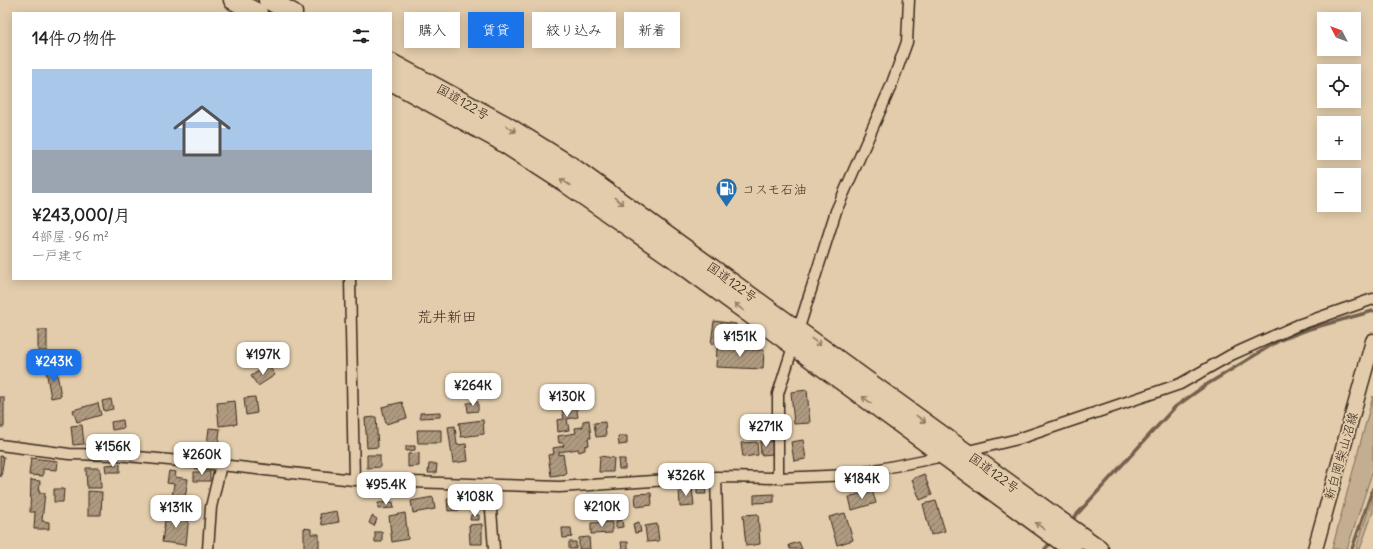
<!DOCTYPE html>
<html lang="ja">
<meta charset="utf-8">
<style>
:root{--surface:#fff;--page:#f2f2f2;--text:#222;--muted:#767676;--line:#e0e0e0;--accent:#1a73e8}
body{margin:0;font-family:Delius,"Klee One",sans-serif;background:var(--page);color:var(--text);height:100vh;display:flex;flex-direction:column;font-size:15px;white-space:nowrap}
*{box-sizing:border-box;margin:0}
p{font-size:13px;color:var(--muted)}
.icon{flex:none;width:22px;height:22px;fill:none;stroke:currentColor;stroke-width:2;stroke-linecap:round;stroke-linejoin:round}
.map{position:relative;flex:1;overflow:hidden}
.sheet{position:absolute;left:12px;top:12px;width:380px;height:268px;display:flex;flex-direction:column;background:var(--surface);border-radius:0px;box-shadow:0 2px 10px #0003}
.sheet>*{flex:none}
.banner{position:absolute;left:404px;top:12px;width:380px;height:36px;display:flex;gap:8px}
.needle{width:26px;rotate:312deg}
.buttons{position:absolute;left:1317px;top:12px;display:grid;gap:8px}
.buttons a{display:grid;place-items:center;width:44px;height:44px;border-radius:0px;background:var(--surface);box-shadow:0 2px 10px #0003;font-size:20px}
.price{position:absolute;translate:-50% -34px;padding:0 9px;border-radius:8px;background:#fff;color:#222;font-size:13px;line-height:26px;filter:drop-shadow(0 1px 2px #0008)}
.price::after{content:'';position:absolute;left:50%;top:24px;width:12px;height:9px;margin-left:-6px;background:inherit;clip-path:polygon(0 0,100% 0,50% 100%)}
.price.active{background:var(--accent);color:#fff}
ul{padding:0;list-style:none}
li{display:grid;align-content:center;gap:8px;height:212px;padding:0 20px}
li+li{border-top:1px solid var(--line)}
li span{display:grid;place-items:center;height:124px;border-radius:0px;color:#555}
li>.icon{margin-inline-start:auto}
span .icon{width:72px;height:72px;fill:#fffc;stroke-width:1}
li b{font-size:17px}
h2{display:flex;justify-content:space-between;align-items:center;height:48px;padding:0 20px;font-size:17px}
.tag{padding:0 14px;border-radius:0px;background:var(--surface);box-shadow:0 2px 10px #0003;font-size:14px;line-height:36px}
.tag.active{background:var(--accent);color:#fff}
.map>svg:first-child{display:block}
.grass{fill:#c4ae91;stroke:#806c58}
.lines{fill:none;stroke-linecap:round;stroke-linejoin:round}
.stream{stroke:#74614e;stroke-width:3.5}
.building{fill:url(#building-hatch);stroke:#3b2a1e}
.street-casing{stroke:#3b2a1e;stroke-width:13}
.secondary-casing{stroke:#3b2a1e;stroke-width:17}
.highway-casing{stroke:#3b2a1e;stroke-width:21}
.street{stroke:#e2ccab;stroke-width:10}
.secondary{stroke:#e2ccab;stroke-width:14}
.highway{stroke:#e2ccab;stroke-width:18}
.oneway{stroke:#8e7b64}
.labels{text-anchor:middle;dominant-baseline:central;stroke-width:3.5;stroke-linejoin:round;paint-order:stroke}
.street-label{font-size:13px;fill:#3b2a1e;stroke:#e2ccab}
.poi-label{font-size:13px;fill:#3b2a1e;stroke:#e2ccab;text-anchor:start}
.quarter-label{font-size:15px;fill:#3b2a1e;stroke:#e2ccab}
</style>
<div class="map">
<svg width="1373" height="549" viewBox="0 0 1373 549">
<defs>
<pattern id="building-hatch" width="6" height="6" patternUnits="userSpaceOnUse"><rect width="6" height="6" fill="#af9a80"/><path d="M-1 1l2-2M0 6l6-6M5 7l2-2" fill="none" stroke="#907e68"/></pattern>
</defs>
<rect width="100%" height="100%" fill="#e2ccab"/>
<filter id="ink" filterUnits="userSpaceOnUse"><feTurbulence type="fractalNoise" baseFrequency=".025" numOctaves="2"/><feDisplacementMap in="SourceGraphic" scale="8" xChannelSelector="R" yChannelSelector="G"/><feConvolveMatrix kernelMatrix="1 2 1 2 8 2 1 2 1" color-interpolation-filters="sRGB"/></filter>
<g filter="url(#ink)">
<path class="grass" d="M1373,396V470L1347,549H1332Z
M1373,496V512L1360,549H1356Z"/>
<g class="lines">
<path class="stream" d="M1070,522L1175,407L1206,385L1280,340L1309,329L1373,311
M1045,549L1052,541
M1352,549L1373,488"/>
</g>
<path class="building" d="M714,321L736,324L733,347L711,344Z
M38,330H47V351H38Z
M717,348L764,350L763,369L716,367Z
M268,365L275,375L258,386L251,376Z
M56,368L61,396L51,398L46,370Z
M807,390L810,423L794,424L791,392Z
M0,397H4V427H0Z
M255,397L257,413L246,415L244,398Z
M111,399L113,409L104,411L102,401Z
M235,401L237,424L219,426L217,403Z
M402,402L407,418L386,424L382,407Z
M478,402V411L468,412L467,403Z
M98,403L101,415L77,422L73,410Z
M576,406L578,417L567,419L569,430L558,432L557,420L564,419L562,408Z
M440,412V417L420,418V413Z
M376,417L378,447L367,448L365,418Z
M123,420L124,428L112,430L111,422Z
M483,420L484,434L461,437L459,423Z
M589,420L591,438H588L589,445L585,446V450L579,452L578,449L559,452V455L563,454L566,474L551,476L548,455L554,454L553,448L564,446L563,443H559L558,436L576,433L575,428L583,427V421Z
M605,422L606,436L596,437L594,423Z
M82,425L84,444L73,445L71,426Z
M455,426L457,445L466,444L468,461L453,463L448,427Z
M209,428L220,429L217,455L206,453Z
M417,430H441V443H418Z
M618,436H627V444L619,445Z
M87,440L95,441V446L86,445Z
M803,440L806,459L794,461L791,442Z
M772,441L773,454L761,455L760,442Z
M757,442L758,455L743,457L741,443Z
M406,446H415V450L406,451Z
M419,453V466L408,467V454Z
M367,455H380V467L367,468Z
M0,456L4,457L1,477L0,476Z
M600,456L614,458L613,472H599Z
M31,458L58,461L57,470L43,469V476L29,475Z
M618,459H625V469H619Z
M120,464V472H106L105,465Z
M429,464H437L436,473H428Z
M86,468H100L101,488H87Z
M169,471L176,472L175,477L188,479L184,505L171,503L174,484L167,483Z
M194,472H210V481H194Z
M924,474L932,495L920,500L912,479Z
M31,480L40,481L39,493H45L42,521L49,522V529H34L35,512H30Z
M692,487L694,506L680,507L679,489Z
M697,487H705L706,494H697Z
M54,489H64L63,502H54Z
M872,490L876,503L852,510L849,497Z
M88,491L102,492L101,515H88Z
M651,493L652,505L636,507L635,494Z
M774,494V502L754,503V495Z
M433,497L435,509L413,513L411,501Z
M459,498L460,510L448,511L447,499Z
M936,501L945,531L931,535L923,504Z
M393,502L394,508L378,509V503Z
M337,511L339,522L322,525L320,514Z
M166,513L189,516L186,545L162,542Z
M405,513L408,539L392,542L389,516Z
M845,513L853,540L837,545L829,517Z
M758,514L760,544L746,546L743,515Z
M471,515H479V520H470Z
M372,516L377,519L374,526L369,523Z
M622,520L623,527L616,528V521Z
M612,522V533L591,534V523Z
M639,522L641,532L635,533L633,524Z
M482,524V544H470L469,525Z
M657,524L659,541L647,542L645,526Z
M304,528L311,529V534H319V549H304Z
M562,528H571L572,537L563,538Z
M375,532H382V542H375Z
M589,537L590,549H579V538Z
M569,542H576V549H569Z
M621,542H628V549H622Z
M799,542L802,549H790L789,545Z"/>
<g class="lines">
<defs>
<path id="street" d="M350,279L354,480
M0,445L69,454L117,455L221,465L354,480L559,487L716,477L778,478L850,475L944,456
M964,452L1018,439L1180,384L1231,355L1298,325L1373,299
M716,477L718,549
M778,478V394L836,211L891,86L907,42L909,0
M489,484L494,549
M208,549L211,507L221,465"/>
<path id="secondary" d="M1315,549L1373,341"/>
<path id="highway" d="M233,0L258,13
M268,0L293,13
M391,63L505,125L571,166L1099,549
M391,81L496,138L564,182L672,257L1072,549"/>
</defs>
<use href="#street" class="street-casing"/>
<use href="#secondary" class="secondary-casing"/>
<use href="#highway" class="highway-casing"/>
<use href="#street" class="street"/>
<use href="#secondary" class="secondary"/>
<use href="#highway" class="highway"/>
</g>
<defs><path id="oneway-shaft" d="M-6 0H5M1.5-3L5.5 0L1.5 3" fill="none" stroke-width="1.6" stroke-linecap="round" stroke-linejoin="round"/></defs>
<g class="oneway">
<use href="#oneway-shaft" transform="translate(511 129) rotate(32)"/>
<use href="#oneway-shaft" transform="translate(565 182) rotate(-146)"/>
<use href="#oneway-shaft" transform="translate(619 201) rotate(36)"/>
<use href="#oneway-shaft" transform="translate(739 307) rotate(-143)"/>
<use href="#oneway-shaft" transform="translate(816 342) rotate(36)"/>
<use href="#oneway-shaft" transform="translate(867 400) rotate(-144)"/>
<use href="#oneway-shaft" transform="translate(921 419) rotate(36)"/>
<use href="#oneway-shaft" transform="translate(1040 526) rotate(-144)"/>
</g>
</g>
<defs>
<symbol id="fuel-pin" viewBox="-11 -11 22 30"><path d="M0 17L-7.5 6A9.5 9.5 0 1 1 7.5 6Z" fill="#1f6fb2" stroke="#e2ccab"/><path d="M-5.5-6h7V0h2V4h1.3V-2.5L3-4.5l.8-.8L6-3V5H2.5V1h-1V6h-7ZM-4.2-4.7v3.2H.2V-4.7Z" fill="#fff"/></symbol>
</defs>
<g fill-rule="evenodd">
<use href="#fuel-pin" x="714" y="176" width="25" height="34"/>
</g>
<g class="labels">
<g class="street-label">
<text transform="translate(463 102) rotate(30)">国道122号</text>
<text transform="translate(732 282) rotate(36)">国道122号</text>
<text transform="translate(1341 456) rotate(-74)">新白岡柴山沼線</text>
<text transform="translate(994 473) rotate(36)">国道122号</text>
</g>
<g class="poi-label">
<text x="742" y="189">コスモ石油</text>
</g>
<g class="quarter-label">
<text x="447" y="316">荒井新田</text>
</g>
</g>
</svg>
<div class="buttons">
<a><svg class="needle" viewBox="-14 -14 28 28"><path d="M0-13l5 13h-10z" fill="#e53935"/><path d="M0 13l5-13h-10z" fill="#767676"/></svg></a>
<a><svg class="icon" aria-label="locate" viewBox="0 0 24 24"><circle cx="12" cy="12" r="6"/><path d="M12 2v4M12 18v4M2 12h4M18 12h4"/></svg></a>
<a>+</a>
<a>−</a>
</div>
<b class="price" style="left:740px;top:358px">¥151K</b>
<b class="price" style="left:263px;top:376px">¥197K</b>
<b class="price active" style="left:54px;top:383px">¥243K</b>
<b class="price" style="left:473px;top:407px">¥264K</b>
<b class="price" style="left:567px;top:418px">¥130K</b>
<b class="price" style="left:766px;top:448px">¥271K</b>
<b class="price" style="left:113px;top:468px">¥156K</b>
<b class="price" style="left:202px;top:476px">¥260K</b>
<b class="price" style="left:686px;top:497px">¥326K</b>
<b class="price" style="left:862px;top:500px">¥184K</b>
<b class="price" style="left:386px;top:506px">¥95.4K</b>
<b class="price" style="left:475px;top:518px">¥108K</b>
<b class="price" style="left:602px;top:528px">¥210K</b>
<b class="price" style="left:176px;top:529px">¥131K</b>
<div class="banner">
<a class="tag">購入</a>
<a class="tag active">賃貸</a>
<a class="tag">絞り込み</a>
<a class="tag">新着</a>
</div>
<section class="sheet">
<h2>14件の物件<svg class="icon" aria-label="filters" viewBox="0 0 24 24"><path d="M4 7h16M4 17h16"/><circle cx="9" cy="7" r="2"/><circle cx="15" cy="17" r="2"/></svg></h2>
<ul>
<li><span style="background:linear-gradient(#a9c7e8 65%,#9aa5b1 0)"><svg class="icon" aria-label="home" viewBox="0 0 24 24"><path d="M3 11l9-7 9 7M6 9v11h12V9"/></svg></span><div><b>¥243,000/月</b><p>4部屋 · 96 m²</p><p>一戸建て</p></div></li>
</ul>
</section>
</div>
